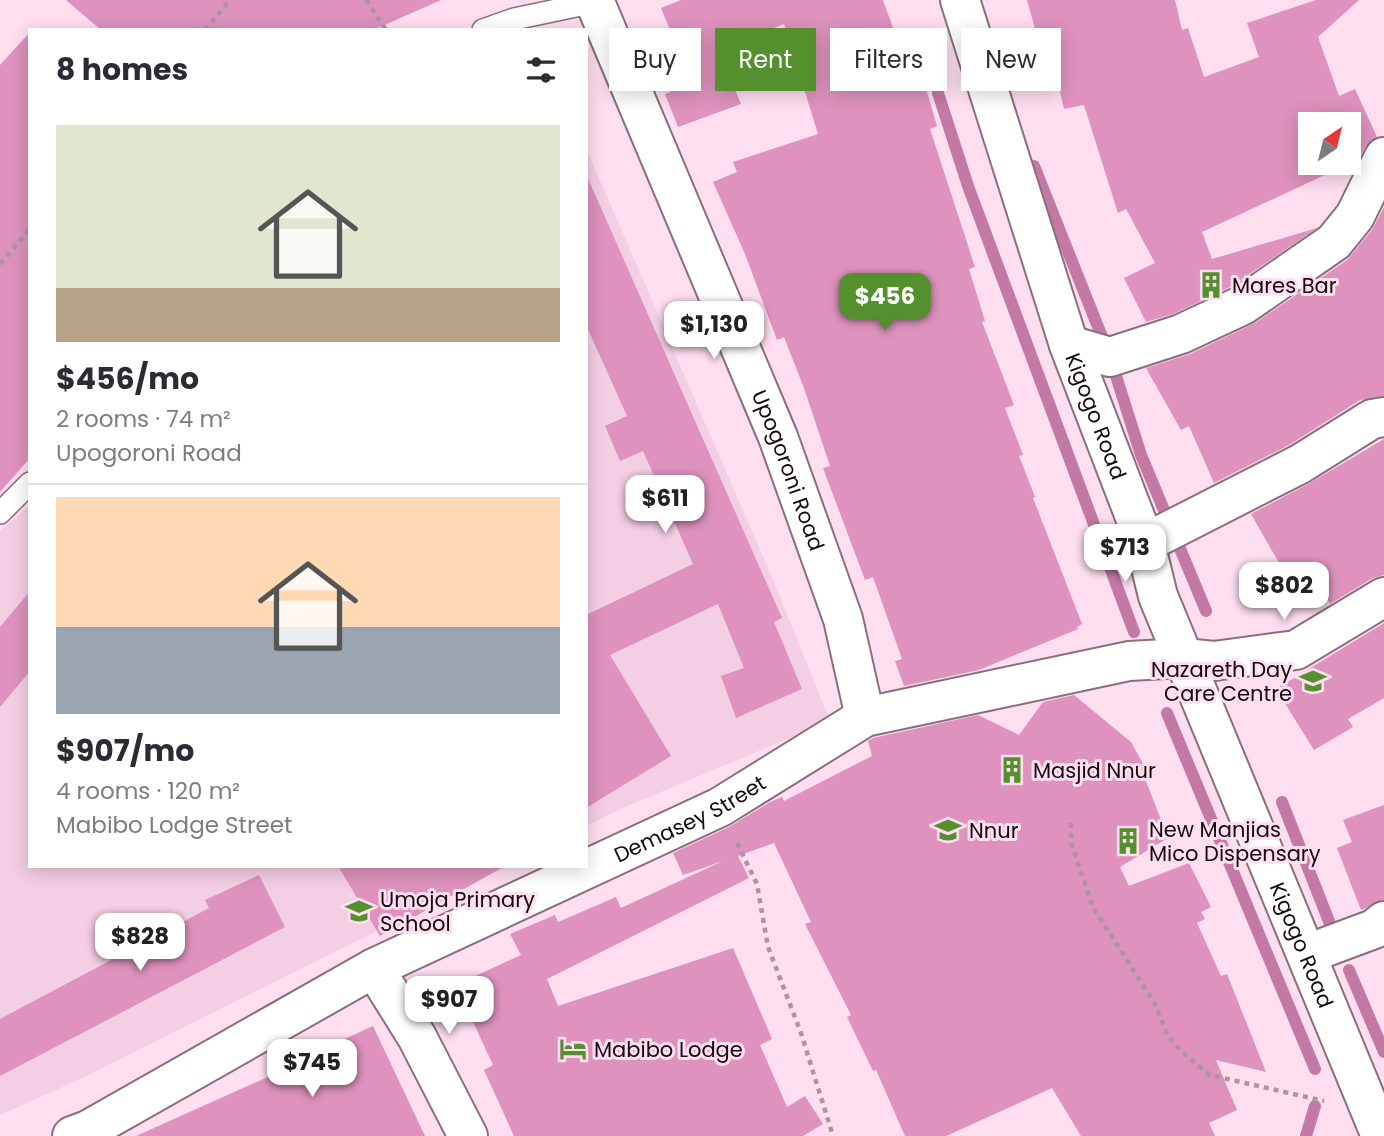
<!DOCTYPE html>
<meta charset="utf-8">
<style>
:root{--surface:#fff;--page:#f2f2f3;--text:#2b2b33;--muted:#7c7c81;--line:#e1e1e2;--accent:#55902e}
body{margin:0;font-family:Poppins,sans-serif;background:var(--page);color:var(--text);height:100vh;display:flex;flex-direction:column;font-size:26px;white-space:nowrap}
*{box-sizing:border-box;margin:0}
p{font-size:23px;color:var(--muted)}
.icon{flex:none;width:38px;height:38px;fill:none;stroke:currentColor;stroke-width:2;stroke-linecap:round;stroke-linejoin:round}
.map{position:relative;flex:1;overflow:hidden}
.details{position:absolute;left:28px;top:28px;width:560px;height:840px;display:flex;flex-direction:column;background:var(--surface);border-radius:0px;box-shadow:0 4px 18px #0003}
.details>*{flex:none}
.guide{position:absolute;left:609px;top:28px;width:665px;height:63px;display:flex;gap:14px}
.needle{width:46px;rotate:35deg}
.buttons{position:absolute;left:1298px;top:112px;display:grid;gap:14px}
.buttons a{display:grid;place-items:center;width:63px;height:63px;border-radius:0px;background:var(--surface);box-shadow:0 4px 18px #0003;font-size:35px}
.price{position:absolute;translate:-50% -60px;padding:0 16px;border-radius:14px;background:#fff;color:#222;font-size:23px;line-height:46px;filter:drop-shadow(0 2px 4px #0008)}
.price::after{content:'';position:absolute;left:50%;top:42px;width:21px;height:16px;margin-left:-10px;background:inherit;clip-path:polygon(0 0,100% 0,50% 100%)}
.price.active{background:var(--accent);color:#fff}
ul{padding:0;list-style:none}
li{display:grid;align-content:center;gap:14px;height:371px;padding:0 28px}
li+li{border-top:2px solid var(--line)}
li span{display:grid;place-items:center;height:217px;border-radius:0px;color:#555}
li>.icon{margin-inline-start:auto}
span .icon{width:126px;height:126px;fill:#fffc;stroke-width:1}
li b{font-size:30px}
h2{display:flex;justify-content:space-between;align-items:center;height:84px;padding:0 28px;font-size:30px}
.pill{padding:0 24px;border-radius:0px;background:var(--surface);box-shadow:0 4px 18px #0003;font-size:24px;line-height:63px}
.pill.active{background:var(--accent);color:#fff}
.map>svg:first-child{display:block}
.built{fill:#f4cee3}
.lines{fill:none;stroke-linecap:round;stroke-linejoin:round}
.stream{stroke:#c479a4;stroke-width:12}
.building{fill:#de92bd;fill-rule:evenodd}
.service-casing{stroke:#8a6e7d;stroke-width:24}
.minor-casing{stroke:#8a6e7d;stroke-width:42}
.secondary-casing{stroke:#8a6e7d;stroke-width:42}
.path{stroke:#ac94a1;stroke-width:4.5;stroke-dasharray:5 5;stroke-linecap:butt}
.service{stroke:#fff;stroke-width:21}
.minor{stroke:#fff;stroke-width:38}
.secondary{stroke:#fff;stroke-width:38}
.labels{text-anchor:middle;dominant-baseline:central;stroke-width:6;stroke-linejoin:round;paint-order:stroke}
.poi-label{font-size:21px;fill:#140a10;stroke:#fedeef;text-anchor:start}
.street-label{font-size:21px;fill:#140a10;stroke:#fedeef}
</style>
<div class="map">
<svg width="1384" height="1136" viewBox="0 0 1384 1136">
<rect width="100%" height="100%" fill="#fedeef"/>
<path class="built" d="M586,148L773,580L830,721L625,807L586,826Z
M30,505V866H507L78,1080L0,1115V531Z"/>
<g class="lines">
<path class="stream" d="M938,93L968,186L1134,632
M1034,166L1110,357L1141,455L1206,611
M1167,713L1315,1069
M1282,802L1332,929
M1349,970L1384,1052
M1306,1136L1315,1106"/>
</g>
<path class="building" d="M66,0H441L373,30H101Z
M681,0H883L911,78L922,75L937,126L930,129L975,267L969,269L985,321L982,322L1014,405L1005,408L1023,455L1019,456L1035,497L1033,498L1082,624L1077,627L1078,629L979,670L904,686L895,661L902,659L873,577L865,580L823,468L830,466L804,388L784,337L777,340L745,254L713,182L737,172L733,162L818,134L784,24L719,50L741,104L678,127L665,94L692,83L661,8Z
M1027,0H1175L1182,30L1188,28L1204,77L1259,57L1247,23L1316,0H1359L1318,37L1339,96L1355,89L1377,137L1365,147L1359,159L1202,232L1212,259L1317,228L1232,286L1173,314L1146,322L1124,278L1155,263L1126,209L1118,213L1084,105L1064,109L1045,30L1036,32ZM1311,124H1349V163H1311Z
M30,32V458L0,492V65Z
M586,174L782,618L774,622L802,689L736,718L721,676L744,668L718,604L610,655L671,756L586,808V615L693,564L643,451L620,461L605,426L627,416L586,325Z
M1384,207V396L1360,400L1289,445L1214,483L1189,426L1181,430L1146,368L1190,354L1255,323L1347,260L1372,230Z
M1384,439V575L1373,578L1330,604L1318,584L1298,596L1251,514L1310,483Z
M30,591V671L0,707V627Z
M1384,623V698L1348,719L1353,727L1314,750L1276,689Z
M1074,695L1131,742L1151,778L1146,781L1168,838L1120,867L1129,886L1189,863L1211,907L1201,912L1205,919L1197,923L1221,976L1227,974L1266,1072L1216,1060L1237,1110L1209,1123L1215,1136H1081L1052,1088L946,1136H905L876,1070L873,1071L847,1017L851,1015L805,924L811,922L774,843L738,856L749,878L547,979L558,1006L733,948L772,1039L760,1045L787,1107L805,1096L823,1124L803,1136H514L484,1070L493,1065L456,985L521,955L510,934L555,915L558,922L616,897L621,908L723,861L683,875L673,853L729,827L770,802L782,797L784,801L872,756L868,741L873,738L978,715L1019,735L1043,702Z
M1384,805V900L1361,910L1337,848L1352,842L1343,820Z
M338,866H505L380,936Z
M259,875L285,927L0,1076V1019L209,908L205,900Z
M373,1026L425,1136H136L297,1064L296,1061Z"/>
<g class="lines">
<defs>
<path id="service" d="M483,30L514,19L595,2
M0,513L30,483"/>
<g id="minor">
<path id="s1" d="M594,0L778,437L843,619L865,717"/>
<path d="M1069,345L1110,357L1181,334L1243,305L1334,242L1355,216L1384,157"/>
<path d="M1145,543L1300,464L1372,419L1384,417"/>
<path d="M1307,954L1374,929L1384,921"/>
<path d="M374,968L417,1037L468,1136"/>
<path id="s2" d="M72,1136L88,1130L374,968L720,807L865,717L1129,661L1184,658L1214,661L1296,650L1384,597"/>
</g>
<g id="secondary">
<path id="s3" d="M960,0L1069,345L1145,543L1158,596L1381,1136"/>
</g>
</defs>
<use href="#service" class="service-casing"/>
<use href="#minor" class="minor-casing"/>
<use href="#secondary" class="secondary-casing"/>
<path class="path" d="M366,0L386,30
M205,30L230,0
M0,264L30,229
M1071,823V843L1093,907L1155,1004L1167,1034L1180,1050L1210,1075L1324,1101
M737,843L757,884L768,947L801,1033L833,1136"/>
<use href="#service" class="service"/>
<use href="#minor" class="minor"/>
<use href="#secondary" class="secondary"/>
</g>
<defs>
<symbol id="building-bare" viewBox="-9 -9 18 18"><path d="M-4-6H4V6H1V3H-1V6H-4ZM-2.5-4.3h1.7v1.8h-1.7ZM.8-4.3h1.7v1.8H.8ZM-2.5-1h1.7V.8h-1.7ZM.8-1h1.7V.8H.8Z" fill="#55902e" stroke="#fedeef" stroke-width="2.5" paint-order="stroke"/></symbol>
<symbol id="school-bare" viewBox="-9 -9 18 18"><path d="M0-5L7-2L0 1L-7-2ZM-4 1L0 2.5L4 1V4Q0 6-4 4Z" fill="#55902e" stroke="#fedeef" stroke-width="2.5" paint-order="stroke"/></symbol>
<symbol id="hotel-bare" viewBox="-9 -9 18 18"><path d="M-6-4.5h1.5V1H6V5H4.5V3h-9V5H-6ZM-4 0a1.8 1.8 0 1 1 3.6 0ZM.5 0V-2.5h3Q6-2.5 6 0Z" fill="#55902e" stroke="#fedeef" stroke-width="2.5" paint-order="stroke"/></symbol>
</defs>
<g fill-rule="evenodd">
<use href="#building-bare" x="1192" y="266" width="38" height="38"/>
<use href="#school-bare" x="1294" y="662" width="38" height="38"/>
<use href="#building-bare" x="993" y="751" width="38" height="38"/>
<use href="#school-bare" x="929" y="811" width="38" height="38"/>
<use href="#building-bare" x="1109" y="822" width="38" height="38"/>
<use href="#school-bare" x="340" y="892" width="38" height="38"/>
<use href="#hotel-bare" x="554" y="1030" width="38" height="38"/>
</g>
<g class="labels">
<g class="poi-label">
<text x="1232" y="285">Mares Bar</text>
<text x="1292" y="669" text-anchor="end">Nazareth Day<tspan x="1292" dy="24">Care Centre</tspan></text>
<text x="1033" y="770">Masjid Nnur</text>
<text x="1149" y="829">New Manjias<tspan x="1149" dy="24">Mico Dispensary</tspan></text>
<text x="969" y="830">Nnur</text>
<text x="380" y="899">Umoja Primary<tspan x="380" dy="24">School</tspan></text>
<text x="594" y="1049">Mabibo Lodge</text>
</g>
<g class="street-label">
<text stroke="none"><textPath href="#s3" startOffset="438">Kigogo Road</textPath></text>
<text stroke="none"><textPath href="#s1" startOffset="509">Upogoroni Road</textPath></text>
<text stroke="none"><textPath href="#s2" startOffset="695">Demasey Street</textPath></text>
<text stroke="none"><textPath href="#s3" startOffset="1006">Kigogo Road</textPath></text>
</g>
</g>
</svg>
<div class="buttons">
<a><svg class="needle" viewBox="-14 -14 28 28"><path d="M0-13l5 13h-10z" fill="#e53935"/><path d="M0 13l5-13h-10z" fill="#7c7c81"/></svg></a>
</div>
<b class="price active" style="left:885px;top:333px">$456</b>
<b class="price" style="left:714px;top:361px">$1,130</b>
<b class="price" style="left:665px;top:535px">$611</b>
<b class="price" style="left:1125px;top:584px">$713</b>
<b class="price" style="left:1284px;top:622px">$802</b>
<b class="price" style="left:140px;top:973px">$828</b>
<b class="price" style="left:449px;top:1036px">$907</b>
<b class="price" style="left:312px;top:1099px">$745</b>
<div class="guide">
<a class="pill">Buy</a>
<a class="pill active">Rent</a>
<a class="pill">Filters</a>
<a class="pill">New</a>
</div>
<section class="details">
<h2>8 homes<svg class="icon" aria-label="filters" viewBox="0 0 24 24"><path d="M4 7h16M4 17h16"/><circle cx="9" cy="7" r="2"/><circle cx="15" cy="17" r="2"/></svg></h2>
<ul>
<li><span style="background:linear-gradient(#dfe7d0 75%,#b9a48a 0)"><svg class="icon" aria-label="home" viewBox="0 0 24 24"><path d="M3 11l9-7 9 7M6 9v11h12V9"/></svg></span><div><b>$456/mo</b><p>2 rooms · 74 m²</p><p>Upogoroni Road</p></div></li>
<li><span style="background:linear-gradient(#ffd9b3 60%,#9aa5b1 0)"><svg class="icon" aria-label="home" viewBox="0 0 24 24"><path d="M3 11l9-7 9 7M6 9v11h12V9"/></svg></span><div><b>$907/mo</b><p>4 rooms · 120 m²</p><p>Mabibo Lodge Street</p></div></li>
</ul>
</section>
</div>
